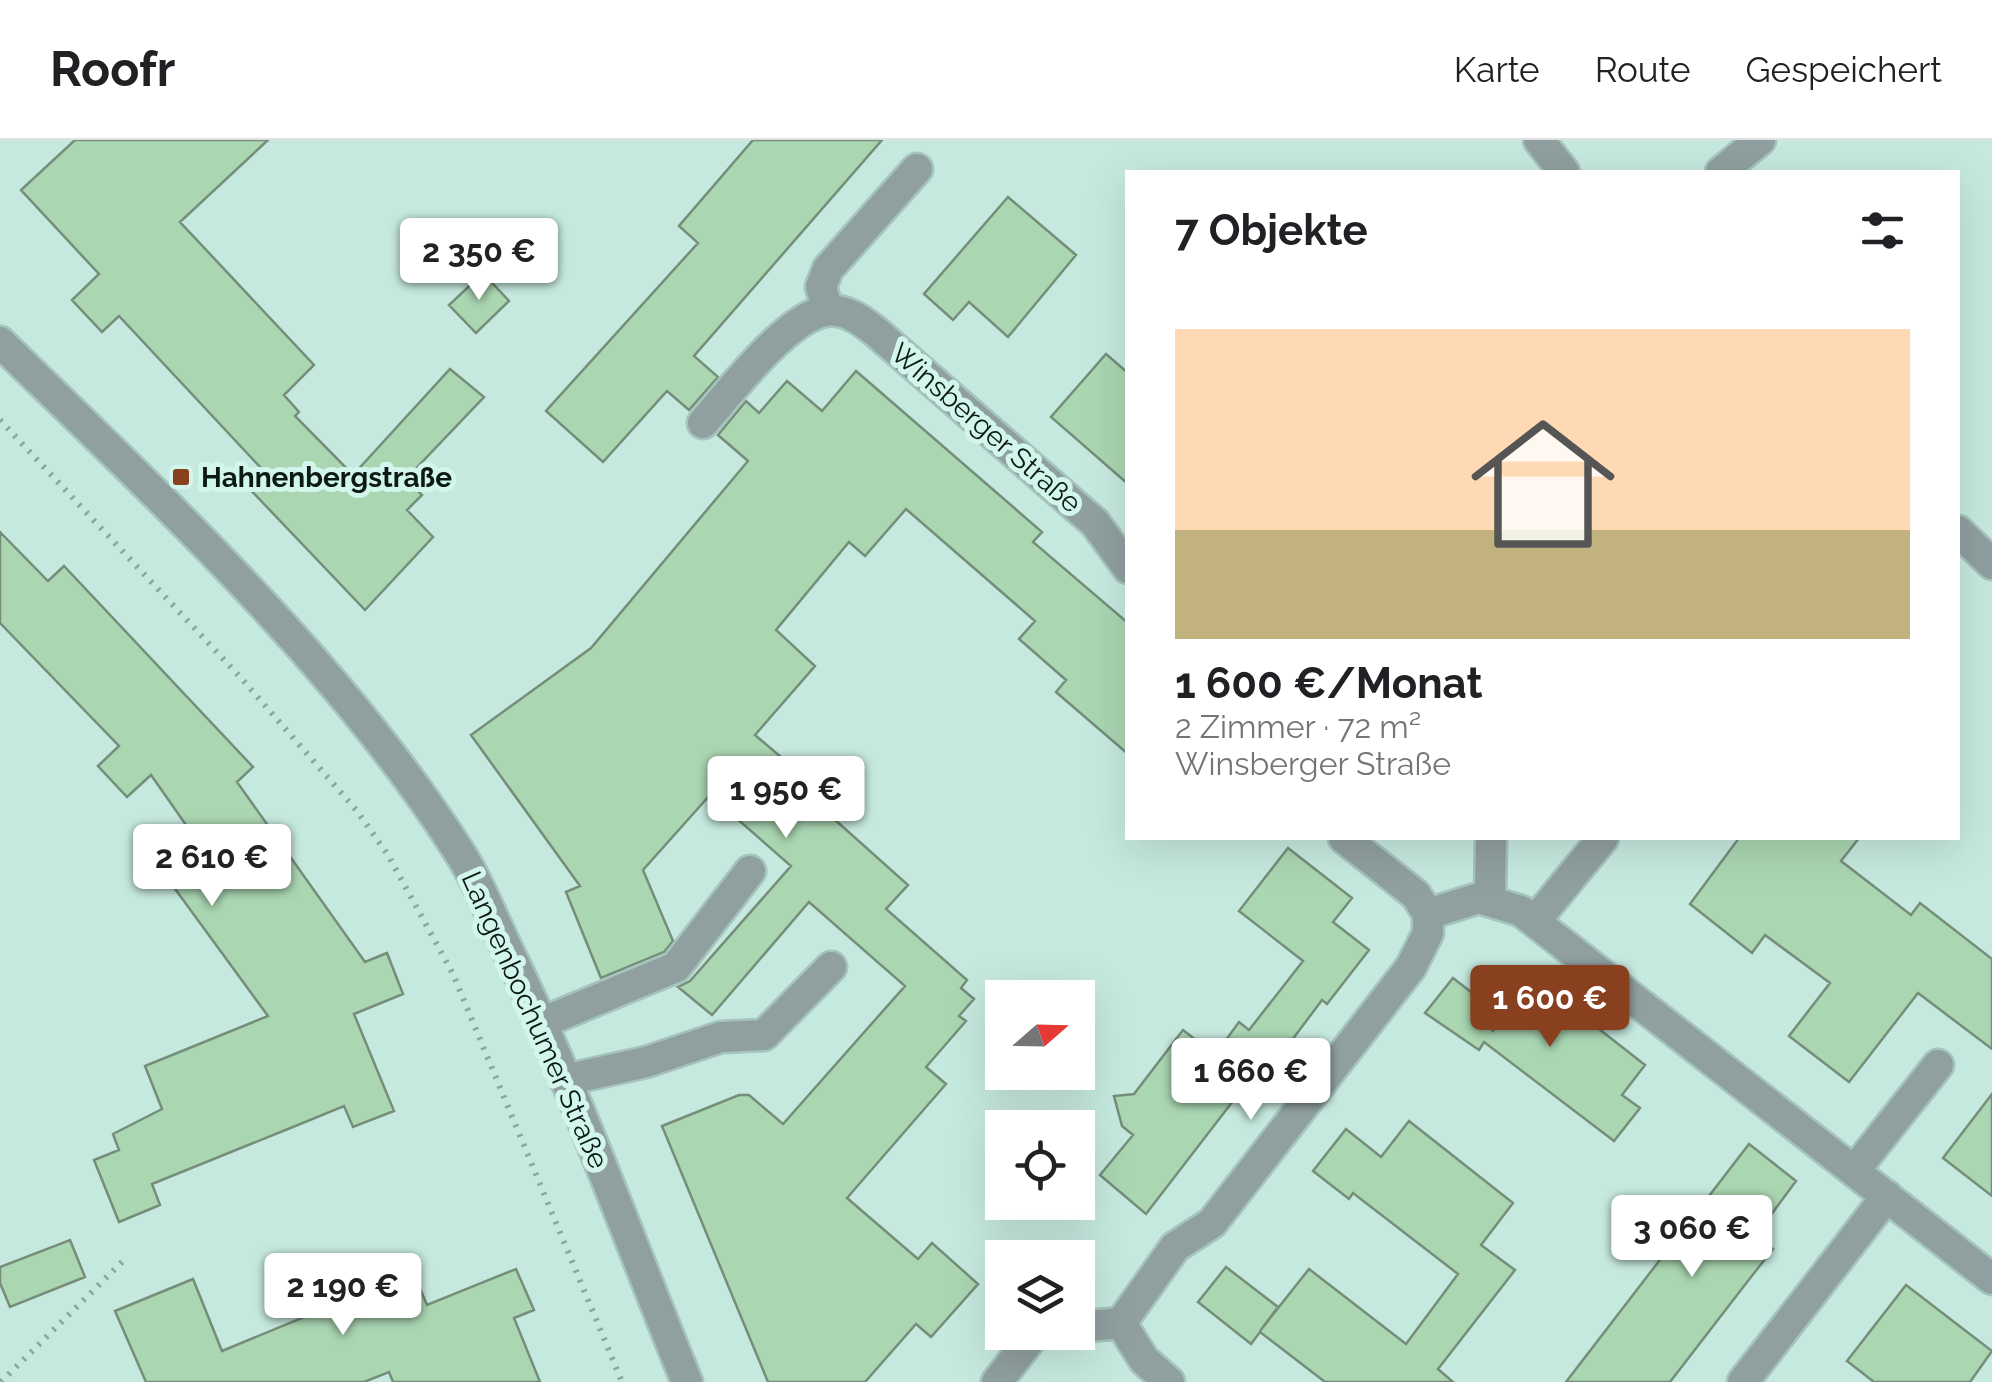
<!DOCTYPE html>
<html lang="de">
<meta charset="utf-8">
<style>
:root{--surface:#fff;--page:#f2f2f2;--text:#202124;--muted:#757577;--line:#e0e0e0;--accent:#88401f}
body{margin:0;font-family:Raleway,sans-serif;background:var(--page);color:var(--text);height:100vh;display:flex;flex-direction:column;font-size:38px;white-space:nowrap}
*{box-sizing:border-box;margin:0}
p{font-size:32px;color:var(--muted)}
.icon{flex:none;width:55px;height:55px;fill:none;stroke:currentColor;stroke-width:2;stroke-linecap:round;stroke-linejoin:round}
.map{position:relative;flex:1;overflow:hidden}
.details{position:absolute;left:1125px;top:30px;width:835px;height:670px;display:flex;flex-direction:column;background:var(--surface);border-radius:0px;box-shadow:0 10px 40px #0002}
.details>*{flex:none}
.needle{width:65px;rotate:70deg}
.tools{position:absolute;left:985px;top:840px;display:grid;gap:20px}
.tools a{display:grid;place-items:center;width:110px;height:110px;border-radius:0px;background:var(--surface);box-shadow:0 10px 40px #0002;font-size:50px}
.price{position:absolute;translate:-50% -85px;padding:0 22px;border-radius:10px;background:#fff;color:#222;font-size:32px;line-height:65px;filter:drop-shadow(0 2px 5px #0008)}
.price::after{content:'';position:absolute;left:50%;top:60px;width:30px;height:22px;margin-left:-15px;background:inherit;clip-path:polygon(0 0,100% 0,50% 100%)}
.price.selected{background:var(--accent);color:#fff}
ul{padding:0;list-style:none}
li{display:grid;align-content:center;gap:20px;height:530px;padding:0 50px}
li+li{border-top:2px solid var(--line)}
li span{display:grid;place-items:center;height:310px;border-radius:0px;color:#555}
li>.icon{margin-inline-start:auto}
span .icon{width:180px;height:180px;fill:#fffc;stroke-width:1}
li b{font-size:42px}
h2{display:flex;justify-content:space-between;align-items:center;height:120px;padding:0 50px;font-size:42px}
header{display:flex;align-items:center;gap:60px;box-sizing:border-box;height:140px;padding:0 50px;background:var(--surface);border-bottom:2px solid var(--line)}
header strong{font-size:48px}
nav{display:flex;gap:55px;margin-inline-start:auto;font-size:35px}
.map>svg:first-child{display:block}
.building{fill:#aad6b2;stroke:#768d7a;stroke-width:2.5}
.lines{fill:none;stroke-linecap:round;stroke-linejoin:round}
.minor-casing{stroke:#a5c4bb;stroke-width:35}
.path{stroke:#8aa69e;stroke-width:6;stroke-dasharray:2.5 8;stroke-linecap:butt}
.minor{stroke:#909fa0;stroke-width:30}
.poi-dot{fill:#88401f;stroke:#d3f6ec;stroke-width:4}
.labels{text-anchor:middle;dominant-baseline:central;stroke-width:10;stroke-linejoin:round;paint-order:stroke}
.street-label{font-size:28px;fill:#0c1915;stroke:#d3f6ec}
.poi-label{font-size:28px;font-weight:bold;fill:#0c1915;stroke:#d3f6ec;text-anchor:start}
</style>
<header>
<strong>Roofr</strong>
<nav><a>Karte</a><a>Route</a><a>Gespeichert</a></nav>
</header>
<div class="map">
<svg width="1992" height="1242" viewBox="0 0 1992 1242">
<rect width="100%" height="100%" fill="#c6e9df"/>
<path class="building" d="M75,0H268L180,82L314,225L284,255L299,272L295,276L353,335L450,229L484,257L406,339L422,355L407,370L433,397L365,470L244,343L260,327L119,176L102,192L72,160L99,134L21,50Z
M753,0H882L694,216L718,237L689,270L667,251L603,322L546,271L698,103L679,86Z
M1008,57L1076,115L1008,197L969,162L953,180L924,154Z
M483,133L509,161L476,193L449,165Z
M1106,214L1128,233V344L1051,277Z
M856,231L1042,392L1033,402L1128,483V614L1056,552L1066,540L1019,499L1035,481L906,369L865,416L849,402L776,490L815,526L755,595L841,668L833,678L908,745L886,769L967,840L961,848L974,859L959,876L966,881L926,927L946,944L847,1058L918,1119L932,1103L978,1144L931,1197L916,1184L865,1242H768L662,986L739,955H749L783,984L905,846L809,762L712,875L678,847L690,841L791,726L710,655L643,730L673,801L664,812L601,838L566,752L580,746L471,595L591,508L748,321L718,295L746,261L759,273L787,241L822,271Z
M0,392L48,441L64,426L253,627L237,642L365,822L387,813L403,854L354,874L394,971L353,987L344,966L288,989L152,1044L160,1065L119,1082L94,1020L119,1010L113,994L162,969L145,926L268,876L170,742L207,715L151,635L127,657L98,626L119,606L0,483Z
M1739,698H1859L1841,721L1911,775L1920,763L1992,819V909L1918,853L1849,942L1789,896L1830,843L1765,795L1752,813L1690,764Z
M1288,708L1352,758L1333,782L1369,810L1327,864L1322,860L1268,932L1260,926L1146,1074L1100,1035L1133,995L1122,986L1114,956L1134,954L1183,890L1215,915L1239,882L1249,890L1303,821L1239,771Z
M1453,838L1503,877L1492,892L1534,838L1645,925L1622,955L1640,968L1614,1001L1484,902L1479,910L1425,873Z
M1992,954V1056L1943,1018Z
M1409,981L1513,1063L1481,1105L1515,1130L1438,1229L1453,1242H1325L1260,1192L1251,1204L1198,1162L1226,1127L1278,1167L1260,1191L1309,1129L1406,1204L1458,1134L1353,1053L1349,1059L1313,1031L1346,989L1381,1017Z
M1749,1004L1796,1041L1756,1095L1773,1109L1744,1146L1670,1242H1566Z
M70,1100L85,1137L10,1167L0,1143V1127Z
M516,1129L534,1170L514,1178L540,1242H393L389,1232L364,1242H146L115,1171L193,1139L222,1211L413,1132L427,1165Z
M1906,1145L1992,1211L1970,1242H1874L1847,1221Z"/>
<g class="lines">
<defs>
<path id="minor" d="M1539,0L1564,32
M1721,32L1760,0
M828,170L821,147L828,129L917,29
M0,202C158,356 336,521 456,707C478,740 493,780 510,815C577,954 629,1100 687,1242
M703,283C730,252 785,179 825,171C845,168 861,180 875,191L1095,383L1128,428
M1958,391L1992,424
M1344,698L1416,755L1428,774L1479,758L1521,771L1992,1139
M1490,758L1491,698
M1535,781L1603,698
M541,883L676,827L750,731
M565,940L646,922L721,897L764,895L831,827
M1854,1031L1938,925
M1121,1183L1144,1220L1169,1242
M1078,1187L1121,1183L1175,1107L1212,1083L1411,827L1428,793V774
M997,1242L1032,1197L1041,1192
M1743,1242L1887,1056"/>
</defs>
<use href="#minor" class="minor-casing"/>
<path class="path" d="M0,280L241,538L357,671L388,715L453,834L622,1242
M1,1242L124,1120"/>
<use href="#minor" class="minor"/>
</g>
<rect class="poi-dot" x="171" y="327" width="20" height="20" rx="5"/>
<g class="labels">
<g class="street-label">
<text transform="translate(986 288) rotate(41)">Winsberger Straße</text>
<text transform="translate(535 880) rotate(66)">Langenbochumer Straße</text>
</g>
<g class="poi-label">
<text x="201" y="337">Hahnenbergstraße</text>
</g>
</g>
</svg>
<div class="tools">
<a><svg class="needle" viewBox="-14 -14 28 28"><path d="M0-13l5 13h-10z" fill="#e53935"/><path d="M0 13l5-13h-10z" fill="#757577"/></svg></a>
<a><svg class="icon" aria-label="locate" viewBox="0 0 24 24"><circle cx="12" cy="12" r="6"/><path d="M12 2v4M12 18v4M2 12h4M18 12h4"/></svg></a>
<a><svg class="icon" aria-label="layers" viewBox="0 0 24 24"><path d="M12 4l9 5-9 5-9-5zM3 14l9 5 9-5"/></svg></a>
</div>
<b class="price" style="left:479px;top:163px">2 350 €</b>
<b class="price" style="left:786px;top:701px">1 950 €</b>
<b class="price" style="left:212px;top:769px">2 610 €</b>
<b class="price selected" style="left:1550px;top:910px">1 600 €</b>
<b class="price" style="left:1251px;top:983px">1 660 €</b>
<b class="price" style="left:1692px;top:1140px">3 060 €</b>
<b class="price" style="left:343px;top:1198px">2 190 €</b>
<section class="details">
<h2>7 Objekte<svg class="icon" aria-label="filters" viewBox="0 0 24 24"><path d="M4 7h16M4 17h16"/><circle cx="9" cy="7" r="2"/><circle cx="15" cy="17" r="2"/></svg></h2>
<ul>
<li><span style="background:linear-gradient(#ffd9b3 65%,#c2b280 0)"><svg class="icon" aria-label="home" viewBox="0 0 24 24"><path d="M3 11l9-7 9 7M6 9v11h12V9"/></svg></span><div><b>1 600 €/Monat</b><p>2 Zimmer · 72 m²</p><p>Winsberger Straße</p></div></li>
</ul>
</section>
</div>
